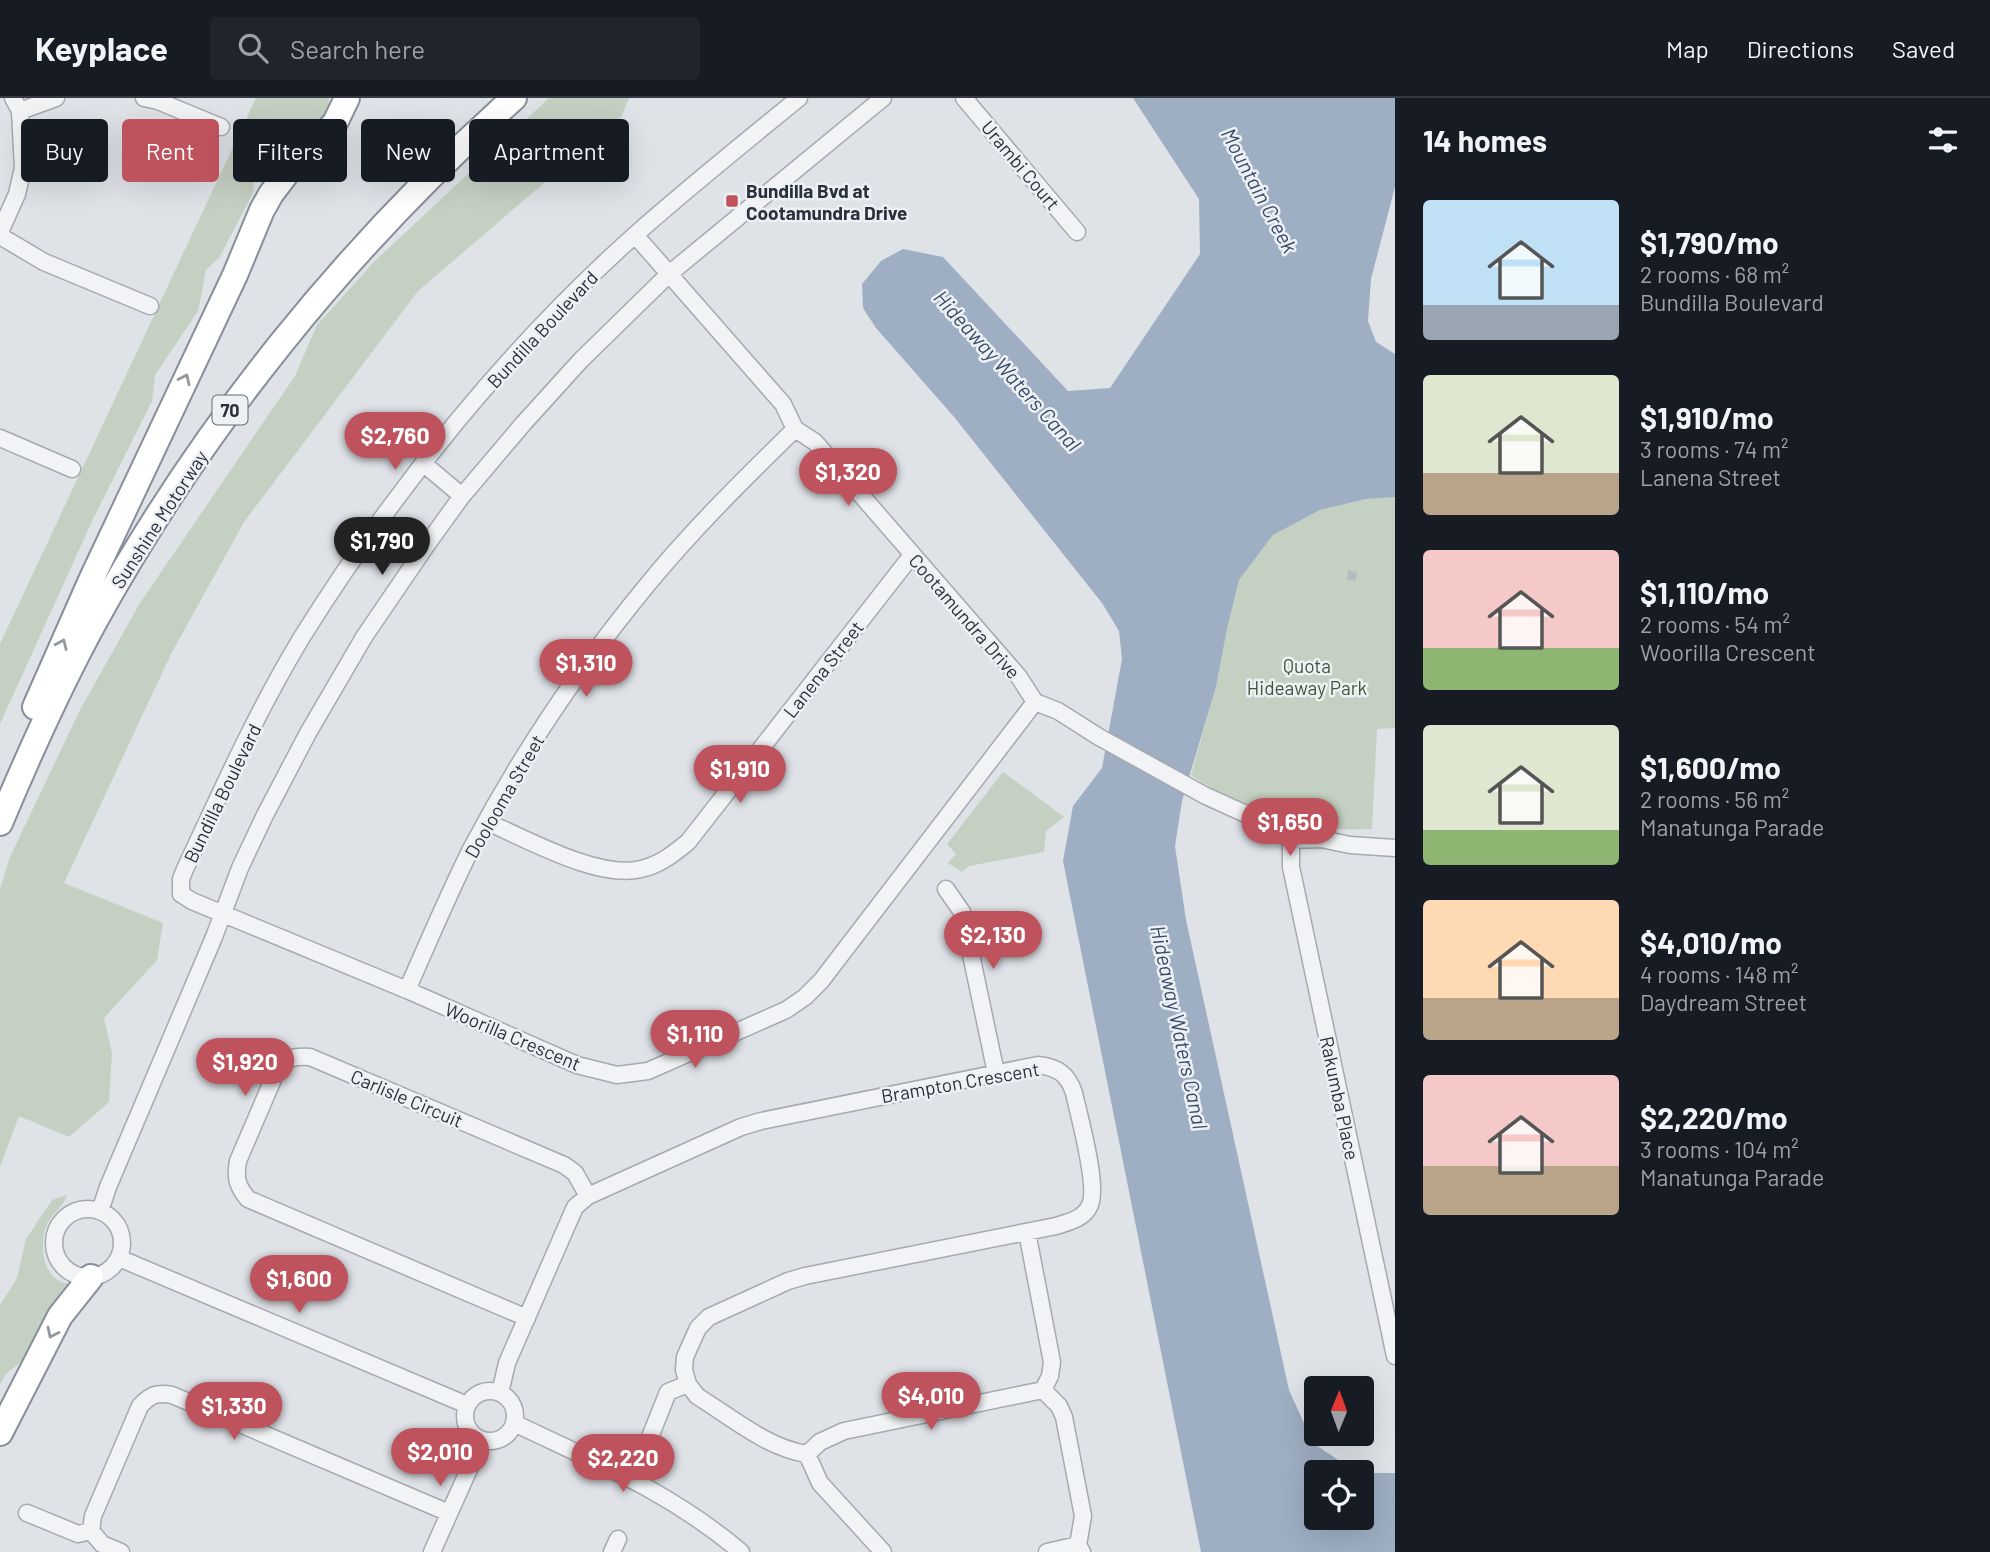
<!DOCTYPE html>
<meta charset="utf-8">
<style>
:root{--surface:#171b24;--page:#20242c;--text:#f1f3f6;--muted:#9ea1a6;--line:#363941;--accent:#be525d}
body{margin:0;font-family:Barlow,sans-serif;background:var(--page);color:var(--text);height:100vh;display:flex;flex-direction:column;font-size:26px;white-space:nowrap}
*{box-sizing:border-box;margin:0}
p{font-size:23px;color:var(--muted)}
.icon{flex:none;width:38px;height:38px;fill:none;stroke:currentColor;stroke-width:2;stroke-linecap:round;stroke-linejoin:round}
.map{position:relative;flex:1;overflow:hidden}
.side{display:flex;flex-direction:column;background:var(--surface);width:595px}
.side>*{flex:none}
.guide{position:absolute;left:21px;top:21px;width:665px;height:63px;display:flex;gap:14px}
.needle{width:46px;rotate:1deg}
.tools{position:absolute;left:1304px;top:1278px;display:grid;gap:14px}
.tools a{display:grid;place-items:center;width:70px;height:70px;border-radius:7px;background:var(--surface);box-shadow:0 7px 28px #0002;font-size:35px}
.price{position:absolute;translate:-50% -60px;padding:0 16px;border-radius:24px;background:var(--accent);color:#fff;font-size:23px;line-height:46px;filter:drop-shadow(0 2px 4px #0008)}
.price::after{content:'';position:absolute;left:50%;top:42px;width:21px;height:16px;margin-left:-10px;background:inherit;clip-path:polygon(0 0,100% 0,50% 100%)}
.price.active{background:#222;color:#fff}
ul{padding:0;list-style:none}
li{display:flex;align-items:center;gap:21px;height:175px;padding:0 28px}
li span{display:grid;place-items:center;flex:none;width:196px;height:140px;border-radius:7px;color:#555}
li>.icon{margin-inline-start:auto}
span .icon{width:84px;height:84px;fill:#fffc;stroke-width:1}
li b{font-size:30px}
h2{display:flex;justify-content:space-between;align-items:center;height:84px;padding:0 28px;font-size:30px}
.pill{padding:0 24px;border-radius:7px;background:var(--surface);box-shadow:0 7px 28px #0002;font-size:24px;line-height:63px}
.pill.active{background:var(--accent);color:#fff}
header{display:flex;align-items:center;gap:42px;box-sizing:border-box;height:98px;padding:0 35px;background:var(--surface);border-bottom:2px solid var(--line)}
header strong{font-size:33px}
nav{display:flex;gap:38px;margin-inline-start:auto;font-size:24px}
.search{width:490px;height:63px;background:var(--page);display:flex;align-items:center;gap:18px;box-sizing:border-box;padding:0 24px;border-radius:7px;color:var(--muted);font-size:26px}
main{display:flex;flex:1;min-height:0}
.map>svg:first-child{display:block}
.green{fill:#c4d0c1}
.water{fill:#9eaec3}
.building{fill:#b7bbc3}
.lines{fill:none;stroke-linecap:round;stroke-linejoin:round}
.minor-casing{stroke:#a5a9b0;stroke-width:19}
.highway-casing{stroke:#888f9b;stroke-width:28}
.minor{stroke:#f1f3f5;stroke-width:16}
.highway{stroke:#fff;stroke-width:24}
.oneway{stroke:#94989e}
.poi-dot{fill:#be525d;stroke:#eef1f4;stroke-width:2.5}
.labels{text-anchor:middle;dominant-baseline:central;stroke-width:5;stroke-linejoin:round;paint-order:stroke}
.shield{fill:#eef1f4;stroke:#656a73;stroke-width:2}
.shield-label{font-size:18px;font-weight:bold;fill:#2a303c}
.street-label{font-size:19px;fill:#2a303c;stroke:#eef1f4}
.poi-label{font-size:19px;font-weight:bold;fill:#2a303c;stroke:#eef1f4;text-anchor:start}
.park-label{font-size:19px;fill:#3d5639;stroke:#eef1f4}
.water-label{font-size:21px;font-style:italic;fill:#394d6b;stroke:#eef1f4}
</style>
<header>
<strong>Keyplace</strong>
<div class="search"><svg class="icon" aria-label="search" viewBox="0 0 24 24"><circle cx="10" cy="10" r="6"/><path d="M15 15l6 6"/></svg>Search here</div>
<nav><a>Map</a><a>Directions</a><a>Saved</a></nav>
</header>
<main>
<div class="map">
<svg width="1395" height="1454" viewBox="0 0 1395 1454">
<rect width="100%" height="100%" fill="#dfe2e7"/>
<path class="green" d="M256,0H329L328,17L308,40L290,47L266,62L254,81L253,95L219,160L206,172L198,213L155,277L152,303L93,421L0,626V546Z
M549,0H629L621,19L418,193L244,424L171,556L64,785L163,825L157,862L104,920L112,955L109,1004L69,1039L19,1018L0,1069V791L10,759L80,612L140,505L295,278L317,227L375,163Z
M1395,399V630L1377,631L1372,731C1305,735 1246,714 1191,677L1216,589L1227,531L1239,482L1273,437L1320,412L1366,401Z
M1003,674L1064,719L1046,733L1044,754L969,768L962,774L948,765L956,756L947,746Z
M67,1097C63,1109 54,1114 48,1124C39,1142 41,1174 61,1184C65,1186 74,1186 78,1187L32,1255L6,1276L0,1286V1207L17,1180L26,1141L52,1102Z"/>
<path class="water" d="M1133,0H1395V89L1371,181L1368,223L1376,244L1395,256V399L1366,401L1320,412L1273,437L1239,482L1227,531L1216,589L1182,703L1175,748L1186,822L1289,1292L1313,1345L1356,1374H1316V1419H1362V1375H1395V1454H1201L1063,763L1073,708L1102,670L1122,561L1119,533L1102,505L955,320L876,230L863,210L862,186L881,163L903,151L943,159L1068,293L1110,290L1200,156L1199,101Z"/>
<path class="building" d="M1348,472L1357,474L1356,483L1347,482Z"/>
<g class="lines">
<defs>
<path id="minor" d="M144,0L158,3L221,29
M799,0C744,45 689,89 636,136C508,250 393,393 302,539C257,613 222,692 185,771L181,781V796L192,803L407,892L577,967L617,977L648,973L786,912L805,899L821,883L1035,604
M964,0L1077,134
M20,13L56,0
M0,134L17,96L23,70L20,13L13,0
M635,137L783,306L795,331L815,344L1019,579L1035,604L1058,613L1099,639L1204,697L1274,729L1291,742L1321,741L1350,747L1395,750
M0,138L44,164L150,208
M0,340L72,371
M424,366L462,398
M487,724C527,741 599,782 641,771C660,767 673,756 688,744L912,457
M1291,742V769L1395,1258
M946,791L962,814L996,975
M407,892C428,845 448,797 471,751C520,658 581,567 648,486C693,431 744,381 795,331
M54 1145a34 34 0 1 1 68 0a34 34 0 1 1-68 0Z
M100,1113L108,1089L214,839L240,770L265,717L308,635L364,539L428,445L462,398L523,326L581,262L669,176L883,0
M1027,1134L1052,1264L1050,1278L1043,1292L1059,1308L1064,1319L1083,1418L1078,1447L1082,1454
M119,1160L467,1307
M527,1220L248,1101C237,1088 235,1080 238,1063L277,972C286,960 294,958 310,959L564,1067L575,1075L588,1098
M465 1318a25 25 0 1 1 50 0a25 25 0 1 1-50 0Z
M500,1295L507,1265L575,1109L588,1098L741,1029L761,1023L1038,967C1057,969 1068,976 1074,995C1079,1018 1100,1092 1089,1109C1083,1121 1068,1124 1056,1128L805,1178L788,1183L709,1219L698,1230L685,1259L684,1272L688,1286L697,1298C731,1319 767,1350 807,1356
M514,1325C597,1365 669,1393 741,1454
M650,1339L668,1294L688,1286
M807,1356L820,1344L844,1333L1043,1292
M807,1356L820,1385L883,1454
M27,1415L78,1436L91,1433
M121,1454L102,1446L91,1433L93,1418L140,1308C150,1297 157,1294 172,1297L449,1415
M432,1454L482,1342
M612,1454L618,1441
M1047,1454L1078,1447"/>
<path id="highway" d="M35,609L92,480L235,177L262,112L271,96L293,67L335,25L347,0
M0,725C29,656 59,589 95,523C203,327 347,149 514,0
M0,1335L60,1218L91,1179"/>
</defs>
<use href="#minor" class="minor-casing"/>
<use href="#highway" class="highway-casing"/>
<use href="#minor" class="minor"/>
<use href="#highway" class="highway"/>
</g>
<defs><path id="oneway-chevron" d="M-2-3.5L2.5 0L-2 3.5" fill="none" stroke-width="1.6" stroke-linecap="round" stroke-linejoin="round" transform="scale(1.75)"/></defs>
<g class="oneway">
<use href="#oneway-chevron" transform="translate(185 281) rotate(-65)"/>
<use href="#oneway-chevron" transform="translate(62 546) rotate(-66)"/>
<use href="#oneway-chevron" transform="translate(52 1235) rotate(116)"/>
</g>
<rect class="poi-dot" x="725" y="96" width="14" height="14" rx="3.5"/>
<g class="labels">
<rect class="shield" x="212.5" y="297.5" width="35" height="29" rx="5"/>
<g class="shield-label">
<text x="230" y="312">70</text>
</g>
<g class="street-label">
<text transform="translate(1021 67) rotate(50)">Urambi Court</text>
<text transform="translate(542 231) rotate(-47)">Bundilla Boulevard</text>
<text transform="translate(159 421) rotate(-57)">Sunshine Motorway</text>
<text transform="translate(965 518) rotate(49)">Cootamundra Drive</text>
<text transform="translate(823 571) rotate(-52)">Lanena Street</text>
<text transform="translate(222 695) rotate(-64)">Bundilla Boulevard</text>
<text transform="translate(504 698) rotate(-60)">Doolooma Street</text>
<text transform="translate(513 938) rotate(23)">Woorilla Crescent</text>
<text transform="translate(960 984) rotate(-10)">Brampton Crescent</text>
<text transform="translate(407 1000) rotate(23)">Carlisle Circuit</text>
<text transform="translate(1340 1000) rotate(78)">Rakumba Place</text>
</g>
<g class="poi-label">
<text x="746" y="92">Bundilla Bvd at<tspan x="746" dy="22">Cootamundra Drive</tspan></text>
</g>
<g class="park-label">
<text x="1307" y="567">Quota<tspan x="1307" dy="22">Hideaway Park</tspan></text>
</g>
<g class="water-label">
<text transform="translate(1260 92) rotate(62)">Mountain Creek</text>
<text transform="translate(1008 272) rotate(48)">Hideaway Waters Canal</text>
<text transform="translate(1180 929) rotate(78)">Hideaway Waters Canal</text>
</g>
</g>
</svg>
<div class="tools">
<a><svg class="needle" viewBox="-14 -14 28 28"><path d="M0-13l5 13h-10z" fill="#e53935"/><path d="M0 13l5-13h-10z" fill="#9ea1a6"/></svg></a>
<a><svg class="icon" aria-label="locate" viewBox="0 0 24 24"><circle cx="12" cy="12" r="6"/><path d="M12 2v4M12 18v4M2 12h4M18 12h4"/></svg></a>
</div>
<b class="price" style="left:395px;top:374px">$2,760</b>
<b class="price" style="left:848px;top:410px">$1,320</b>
<b class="price active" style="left:382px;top:479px">$1,790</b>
<b class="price" style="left:586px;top:601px">$1,310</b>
<b class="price" style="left:740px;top:707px">$1,910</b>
<b class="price" style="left:1290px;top:760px">$1,650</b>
<b class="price" style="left:993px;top:873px">$2,130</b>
<b class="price" style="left:695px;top:972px">$1,110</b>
<b class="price" style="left:245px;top:1000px">$1,920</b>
<b class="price" style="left:299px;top:1217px">$1,600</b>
<b class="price" style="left:931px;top:1334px">$4,010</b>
<b class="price" style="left:234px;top:1344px">$1,330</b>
<b class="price" style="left:440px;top:1390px">$2,010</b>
<b class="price" style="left:623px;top:1396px">$2,220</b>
<div class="guide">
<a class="pill">Buy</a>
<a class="pill active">Rent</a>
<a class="pill">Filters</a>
<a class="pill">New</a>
<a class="pill">Apartment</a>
</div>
</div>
<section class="side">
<h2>14 homes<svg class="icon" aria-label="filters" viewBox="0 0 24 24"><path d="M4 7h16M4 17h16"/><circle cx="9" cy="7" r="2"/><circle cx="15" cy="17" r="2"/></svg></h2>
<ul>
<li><span style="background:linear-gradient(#bfe0f5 75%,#9aa5b1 0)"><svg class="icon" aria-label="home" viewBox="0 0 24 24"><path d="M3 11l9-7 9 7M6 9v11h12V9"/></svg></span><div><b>$1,790/mo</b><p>2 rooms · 68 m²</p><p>Bundilla Boulevard</p></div></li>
<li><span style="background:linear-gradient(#dfe7d0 70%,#b9a48a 0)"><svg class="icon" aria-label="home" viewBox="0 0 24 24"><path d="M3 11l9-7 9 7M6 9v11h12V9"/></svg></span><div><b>$1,910/mo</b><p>3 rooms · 74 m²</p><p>Lanena Street</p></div></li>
<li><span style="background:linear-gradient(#f6c9c9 70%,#8fb573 0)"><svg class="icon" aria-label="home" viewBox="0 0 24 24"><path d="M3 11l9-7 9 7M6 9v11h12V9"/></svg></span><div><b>$1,110/mo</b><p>2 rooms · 54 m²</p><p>Woorilla Crescent</p></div></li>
<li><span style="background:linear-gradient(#dfe7d0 75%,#8fb573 0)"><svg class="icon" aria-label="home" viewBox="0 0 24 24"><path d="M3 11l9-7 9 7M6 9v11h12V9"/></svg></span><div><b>$1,600/mo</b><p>2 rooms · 56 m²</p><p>Manatunga Parade</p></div></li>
<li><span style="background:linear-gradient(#ffd9b3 70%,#b9a48a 0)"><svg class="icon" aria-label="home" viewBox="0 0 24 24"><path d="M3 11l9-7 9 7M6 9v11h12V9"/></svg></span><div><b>$4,010/mo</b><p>4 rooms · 148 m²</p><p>Daydream Street</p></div></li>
<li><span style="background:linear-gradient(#f6c9c9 65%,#b9a48a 0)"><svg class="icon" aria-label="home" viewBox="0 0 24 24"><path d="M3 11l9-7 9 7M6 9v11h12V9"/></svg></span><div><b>$2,220/mo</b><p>3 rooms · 104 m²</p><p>Manatunga Parade</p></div></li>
</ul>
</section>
</main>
